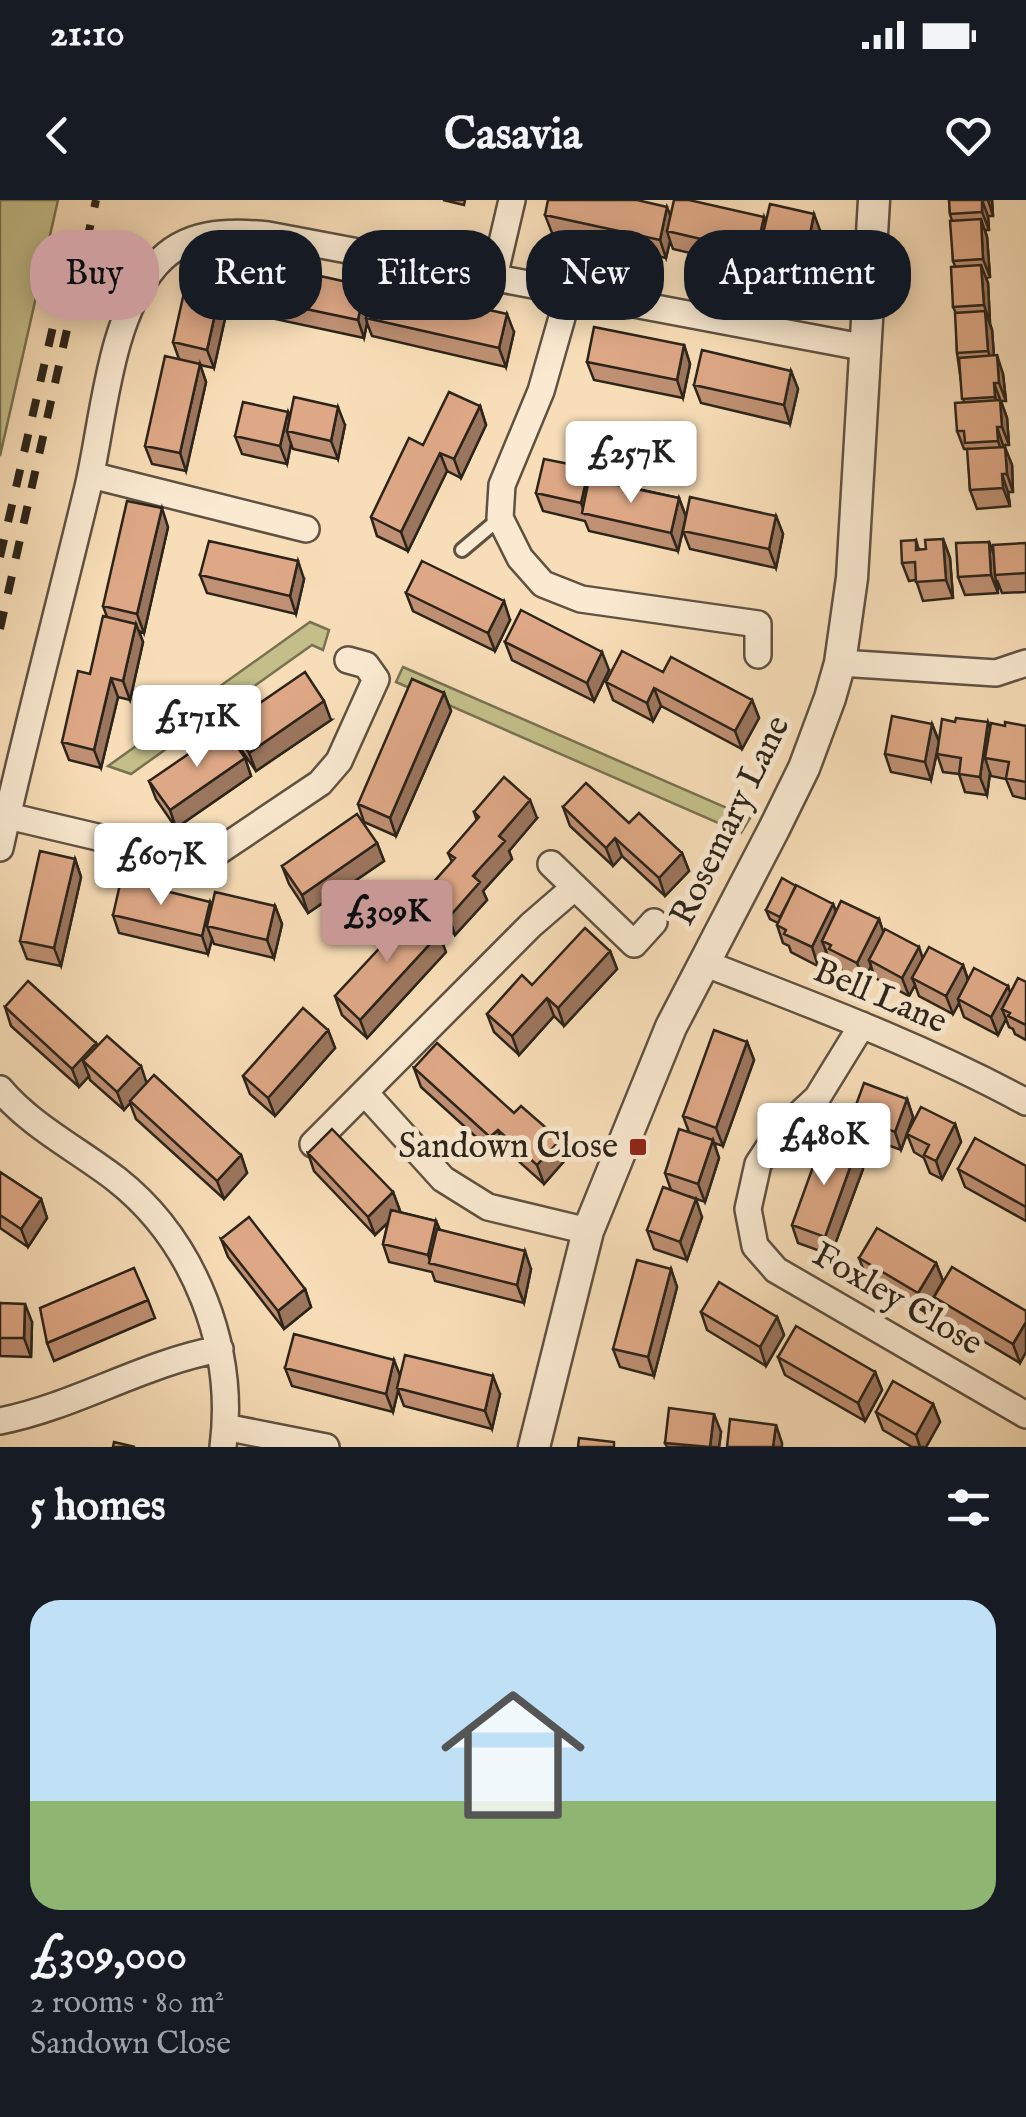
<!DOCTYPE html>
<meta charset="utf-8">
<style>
:root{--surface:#171b24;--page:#20242c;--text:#f1f3f6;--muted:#9ea1a6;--accent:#c59692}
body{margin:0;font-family:"IM FELL English",serif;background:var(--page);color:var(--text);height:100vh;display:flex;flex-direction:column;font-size:38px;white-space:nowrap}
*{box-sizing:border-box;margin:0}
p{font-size:32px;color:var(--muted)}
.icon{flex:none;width:55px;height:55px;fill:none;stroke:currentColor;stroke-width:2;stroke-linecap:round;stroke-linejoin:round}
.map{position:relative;height:1247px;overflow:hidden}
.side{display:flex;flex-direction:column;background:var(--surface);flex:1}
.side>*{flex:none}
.guide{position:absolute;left:30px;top:30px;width:968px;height:90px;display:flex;gap:20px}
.price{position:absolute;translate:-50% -85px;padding:0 22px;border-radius:10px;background:#fff;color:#222;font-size:32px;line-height:65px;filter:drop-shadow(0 2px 5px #0008)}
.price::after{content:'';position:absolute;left:50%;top:60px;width:30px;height:22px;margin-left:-15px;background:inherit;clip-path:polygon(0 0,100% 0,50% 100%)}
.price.active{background:var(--accent);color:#111}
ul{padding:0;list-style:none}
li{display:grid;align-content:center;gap:20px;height:530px;padding:0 30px}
li span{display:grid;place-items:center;height:310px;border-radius:30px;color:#555}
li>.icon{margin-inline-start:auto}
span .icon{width:180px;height:180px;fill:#fffc;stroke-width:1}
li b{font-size:42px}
h2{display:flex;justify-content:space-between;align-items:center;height:120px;padding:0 30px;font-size:42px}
.chip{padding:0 35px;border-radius:40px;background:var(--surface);box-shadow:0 5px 25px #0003;font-size:35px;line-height:90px}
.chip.active{background:var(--accent);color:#111}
.status{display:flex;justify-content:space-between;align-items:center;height:70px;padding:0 50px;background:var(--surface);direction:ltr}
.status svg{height:28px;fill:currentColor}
header{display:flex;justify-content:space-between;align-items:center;height:130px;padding:0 30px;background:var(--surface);font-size:45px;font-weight:700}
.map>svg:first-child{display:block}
.green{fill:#c4bf8a;stroke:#787252;stroke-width:2.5}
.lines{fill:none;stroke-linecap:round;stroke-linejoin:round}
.service-casing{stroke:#5f5242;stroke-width:18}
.minor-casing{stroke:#5f5242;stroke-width:30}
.tertiary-casing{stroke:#5f5242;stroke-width:35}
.service{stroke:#faead1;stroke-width:12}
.minor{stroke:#faead1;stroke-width:25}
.tertiary{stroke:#faead1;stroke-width:30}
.rail{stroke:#2c241a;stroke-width:8;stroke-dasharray:18 18;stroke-linecap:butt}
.wall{fill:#bf9073;stroke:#2c241a;stroke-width:2.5}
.shaded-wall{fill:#9b765e;stroke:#2c241a;stroke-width:2.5}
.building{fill:#dea886;stroke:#2c241a;stroke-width:2.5}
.poi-dot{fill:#8f2418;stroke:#faead1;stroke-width:4}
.labels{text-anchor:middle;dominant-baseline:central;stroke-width:10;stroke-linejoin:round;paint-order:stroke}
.street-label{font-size:35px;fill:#2c241a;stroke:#faead1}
.poi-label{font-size:35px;fill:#2c241a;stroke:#faead1;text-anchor:end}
</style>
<div class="status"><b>21:10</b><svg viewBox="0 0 49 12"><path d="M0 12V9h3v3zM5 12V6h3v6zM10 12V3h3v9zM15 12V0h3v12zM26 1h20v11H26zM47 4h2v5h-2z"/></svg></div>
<header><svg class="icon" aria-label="back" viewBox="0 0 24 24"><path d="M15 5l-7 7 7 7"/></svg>Casavia<svg class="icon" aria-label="heart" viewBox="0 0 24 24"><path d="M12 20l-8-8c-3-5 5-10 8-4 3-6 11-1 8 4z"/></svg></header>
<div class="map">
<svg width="1026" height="1247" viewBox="0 0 1026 1247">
<rect width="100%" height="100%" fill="#f8deb8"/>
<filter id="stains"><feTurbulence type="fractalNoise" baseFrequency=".002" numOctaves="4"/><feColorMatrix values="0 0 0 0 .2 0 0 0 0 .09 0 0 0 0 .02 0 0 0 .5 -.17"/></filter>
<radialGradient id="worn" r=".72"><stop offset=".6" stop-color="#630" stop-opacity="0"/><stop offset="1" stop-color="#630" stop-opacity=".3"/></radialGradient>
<path class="green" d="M0,0H58L0,256Z
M310,422L329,430L323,450L312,445L131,574L108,566Z
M403,467L750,618L741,633L396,482Z"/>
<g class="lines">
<defs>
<path id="service" d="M462,350L500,318"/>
<path id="minor" d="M494,77L512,0
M569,93L541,191L502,285L500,318L520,358L543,384L581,399L758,424V455
M91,275L306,329
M840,463L996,473L1026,463
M8,616L178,656L216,653L320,583L339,561L376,479L366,465L348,460
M0,648C27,527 59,407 88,287C104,218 109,119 156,65C185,31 228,31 268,35L867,148
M551,664L634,744L654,722
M704,763C812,805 923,846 1026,902
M862,825L817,898L777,935L758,964L748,1009L755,1046L776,1070L1026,1215
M0,889C31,926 77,949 116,979C195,1041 236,1148 223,1247
M366,894L443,979L488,1007L588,1031
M313,944L531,725L575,687
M0,1221C76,1206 143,1163 220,1149
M225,1227L326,1247"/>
<path id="tertiary" d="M534,1247L588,1031L671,827L774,629L804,568L830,498L840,463L852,378L874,0"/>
</defs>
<use href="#service" class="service-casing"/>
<use href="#minor" class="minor-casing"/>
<use href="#tertiary" class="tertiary-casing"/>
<use href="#service" class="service"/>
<use href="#minor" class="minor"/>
<use href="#tertiary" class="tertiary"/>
<path class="rail" d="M0,357L55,118
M0,429L96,0"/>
</g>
<path class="wall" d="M443,0H465L464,5Z
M949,0H992L993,16H988L989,30H985L987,37L990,77L986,78L988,83L990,123L992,130L994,156L1003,174L1006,201H1001L1007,218L1009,245H1003L1012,265L1013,292H1008L1010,306L977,309L970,290L968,249H964L957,231L964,202L957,153L956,113L953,107L955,66L953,61L952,21L950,14Z
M545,15L670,16L766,22L821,33L813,67L769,57L767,52L763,70L673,49L670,41L666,58L552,33Z
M234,78L214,168L200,165L206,182L186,271L152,264L145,246L179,159L173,142Z
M370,99L514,132L506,167L372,136L367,123L364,138L275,119L268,101Z
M684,145L690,164L683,198L594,180L587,162Z
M791,171L798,189L790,224L701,203L694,185Z
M480,206L486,225L461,278L447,271L408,351L377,336L371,317L423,245Z
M288,212L290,217L345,225L338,259L293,249L291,244L287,264L242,254L235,236Z
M593,279L679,298L686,317L678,351L589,331L585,321L543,311L536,293Z
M776,316L783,334L776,368L690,349L683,331Z
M168,327L144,433L139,431L143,442L130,500L118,497L101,568L69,560L62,542L90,474L107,417L103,406Z
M943,339L950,358L953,398L923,401L916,380L909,381L902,363L916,340L919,350L926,349Z
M989,342L994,354L1026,343V392L1002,393L997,380L998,393L965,395L958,377Z
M200,375L304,379L296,414L207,393Z
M406,393L510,420L495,451L413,411Z
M505,442L609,470L594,501L512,460Z
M663,472L752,500L759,518L742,549L661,506L653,521L613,500L606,482Z
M444,493L451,511L396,636L364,622L358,604Z
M331,520L256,571L236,542L229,524Z
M932,524L939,541L990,528L1005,526H1026V599L1013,596L1006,579L991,576L990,573L987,595L965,592L959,574L943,572L937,554L938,547L931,580L891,572L885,554Z
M245,558L251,576L176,628L156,599L149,581Z
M563,607L629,623L682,653L689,671L665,696L622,656L613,666L570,626Z
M474,612L537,618L509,651L512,659L483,691L487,700L455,735L430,712L423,694L452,662L448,653L477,621Z
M377,643L384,661L308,713L289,684L282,666Z
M75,659L81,677L61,766L27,759L20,741Z
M833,704L836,712L879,719L883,732L923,758L963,765L968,779L1008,786L1010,794L1026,782V840L1015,834L1013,829L1009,827L1006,819L998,835L964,817L959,803L953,814L919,796L915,785L909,796L875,778L871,766L864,781L836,768L833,761L829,759L826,751L818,766L791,752L789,746L783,743L777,725L778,723L770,719L766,710Z
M275,706L282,724L274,758L214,744L212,739L208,754L119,733L113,715L211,707Z
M610,751L617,769L564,826L554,816L519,855L494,832L487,814L532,785Z
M446,752L367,838L342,815L335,796Z
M5,807L96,843L97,846L147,882L241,955L247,973L224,999L136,919L130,903L124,910L90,880L89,876L79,887L11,826Z
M328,830L335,848L275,916L250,894L243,876Z
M747,842L754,860L723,946L714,943L719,958L705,1002L691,997L702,1017L687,1060L654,1049L647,1030L671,990L665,973L689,932L683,916Z
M414,868L514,913L560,940L566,959L544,984L504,948L497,956L421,887Z
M907,899L913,917L907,934L955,924L961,942L942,979L930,973L924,958L914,952L907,934L901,950L858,934L852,916Z
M856,951L863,969L831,1055L798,1043L792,1025Z
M308,953L393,992L400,1011L399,1012L436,1021L440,1030L531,1069L524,1103L435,1081L432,1072L389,1062L383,1044L388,1022L375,1035L314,971Z
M1026,966V1021L965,987L958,969Z
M0,972L41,999L47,1018L28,1047L0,1028Z
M221,1039L305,1089L311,1107L284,1129L228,1057Z
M859,1058L936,1063L943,1081L925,1112L866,1076Z
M671,1069L677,1087L654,1176L620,1167L613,1149Z
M934,1097L1026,1111V1152L1020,1163L941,1116Z
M148,1100L155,1118L54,1161L47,1143Z
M0,1103L32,1122L31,1157L0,1156Z
M701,1112L777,1117L784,1135L766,1166L707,1130Z
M778,1157L875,1172L882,1190L865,1221L785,1175Z
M285,1168L400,1176L500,1194L492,1229L404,1206L398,1190L393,1212L292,1186Z
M933,1204L940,1222L926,1247H912L883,1230L876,1212Z
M721,1232L719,1247H667L665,1243Z"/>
<path class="shaded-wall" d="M982,0L988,16L989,30L982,12Z
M988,0H992L993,16Z
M667,7L674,25L667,31L670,41L666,58L660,40Z
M814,14L821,33L813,67L807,49Z
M764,17L770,35L762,38L767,52L763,70L756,52Z
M981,19L987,37L990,77L983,59Z
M227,60L234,78L214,168L207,150Z
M981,65L988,83L990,123L984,105Z
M365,86L371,104L366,118L367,123L364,138L358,120Z
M985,111L992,130L995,170L988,151Z
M507,114L514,132L506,167L499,148Z
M684,145L690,164L683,198L677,180Z
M997,155L1003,174L1006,201L999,183Z
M200,164L206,182L186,271L180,253Z
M791,171L798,189L790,224L784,205Z
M994,183L1007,218L1009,245L1002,227L1001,213L995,197Z
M480,206L486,225L461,278L454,259Z
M338,207L345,225L338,259L331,241Z
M288,212L294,230L287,231L291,244L287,264L280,246Z
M997,227L1003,245L1004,259L998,241Z
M1005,247L1012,265L1013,292L1007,274Z
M440,253L447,271L408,351L401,332Z
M589,268L595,287L585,313L581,303Z
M1002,274L1008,292L1010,306L1003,288Z
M679,298L686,317L678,351L671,333Z
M162,308L168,327L144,433L137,414Z
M776,316L783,334L776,368L769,349Z
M943,339L950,358L953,398L946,380Z
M989,342L996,360L995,375L998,393L991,375Z
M298,361L304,379L296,414L290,396Z
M504,401L510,420L495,451L488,433Z
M136,424L143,442L130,500L123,481Z
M602,452L609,470L594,501L587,483Z
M111,478L118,497L101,568L94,550Z
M654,488L661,506L653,521L647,503Z
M444,493L451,511L396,636L390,618Z
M752,500L759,518L742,549L735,531Z
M324,501L331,520L256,571L249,553Z
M988,522L995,540L985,558L990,573L987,595L980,577Z
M932,524L939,542L931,580L925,562Z
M245,558L251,576L176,628L170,610Z
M530,600L537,618L509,651L512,659L483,691L487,700L455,735L449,717L499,636Z
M615,638L622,656L613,666L606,648Z
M377,643L384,661L308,713L302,695Z
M682,653L689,671L665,696L659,678Z
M75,659L81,677L61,766L54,748Z
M210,702L216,720L207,726L212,739L208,754L202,736Z
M833,704L840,722L822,741L826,751L818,766L812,747Z
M275,706L282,724L274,758L267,740Z
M879,719L885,737L869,760L871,766L864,781L857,763Z
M439,734L446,752L367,838L360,820Z
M919,747L925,765L912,778L915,785L909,796L902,778Z
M610,751L617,769L564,826L558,808Z
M963,765L969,783L958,799L959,803L953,814L946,796Z
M1008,786L1014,804L1002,809L1006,819L998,835L991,817Z
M547,798L554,816L519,855L512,836Z
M328,830L335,848L275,916L268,898Z
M747,842L754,860L723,946L716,928Z
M96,843L102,861H83L89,876L79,887L72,869Z
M141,866L147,884L124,910L117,892Z
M907,899L913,917L901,950L895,932Z
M955,924L961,942L942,979L936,961Z
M498,930L504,948L497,956L490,937Z
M560,940L566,959L544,984L537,965Z
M713,940L719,958L705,1002L698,984Z
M856,951L863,969L831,1055L825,1037Z
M241,955L247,973L224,999L217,981Z
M393,992L400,1011L375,1035L368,1017Z
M41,999L47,1018L28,1047L21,1029Z
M696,999L702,1017L687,1060L680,1042Z
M436,1021L443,1039L431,1063L428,1055Z
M525,1051L531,1069L524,1103L517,1085Z
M936,1063L943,1081L925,1112L918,1093Z
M671,1069L677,1087L654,1176L648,1157Z
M305,1089L311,1107L284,1129L278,1111Z
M25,1104L32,1122L31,1157L24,1138Z
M777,1117L784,1135L766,1166L760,1147Z
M1026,1122V1152L1020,1163L1013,1144Z
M394,1160L401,1178L393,1212L386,1194Z
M875,1172L882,1190L865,1221L858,1203Z
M493,1176L500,1194L492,1229L485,1211Z
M933,1204L940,1222L926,1247H920L916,1235Z
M714,1214L721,1232L719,1247H710Z
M776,1225L782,1243V1247H773Z"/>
<path class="building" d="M548,0H637L667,7L660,40L545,15Z
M674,0H689L764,17L756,52L667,31Z
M949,0H982V12L950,14Z
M770,4L814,14L807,49L762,38Z
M981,19L983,59L953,61L950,21Z
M193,52L227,60L207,150L173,142Z
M981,65L984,105L953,107L951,67Z
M275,66L365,86L358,120L268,101Z
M373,84L507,114L499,148L366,118Z
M985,111L988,151L957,153L955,113Z
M594,127L684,145L677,180L587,162Z
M702,150L791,171L784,205L694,185Z
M997,155L999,183H994L995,197L962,199L959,158Z
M165,156L200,164L180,253L145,246Z
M449,192L480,206L454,259L440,253L401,332L371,317L409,238L423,245Z
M294,197L338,207L331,241L287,231Z
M1000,200L1002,227H997L998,241L965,243L964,231H957L955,203Z
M243,202L288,212L280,246L235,236Z
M1005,247L1007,274H1002L1003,288L970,290L967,249Z
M544,259L589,268L581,303L536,293Z
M589,279L679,298L671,333L582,313Z
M690,297L776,316L769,349L683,331Z
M127,301L162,308L137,414L103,406Z
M943,339L946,380L916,382L915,362L902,363L901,341L916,340V350L926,349L925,340Z
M209,341L298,361L290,396L200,375Z
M989,342L991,375L958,377L956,343Z
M1026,343V373L995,375L993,345Z
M422,361L504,401L488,433L406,393Z
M521,410L602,452L587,483L505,442Z
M103,416L136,424L123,481L111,478L94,550L62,542L78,471L90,474Z
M622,451L663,472L671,457L752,500L735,531L654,488L647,503L606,482Z
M305,472L324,501L249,553L229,524Z
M412,479L444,493L390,618L358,604Z
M892,516L932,524L925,562L885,554Z
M956,518L988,522L980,577L959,574L961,558L937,554L942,519L955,522Z
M1005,522L1026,526V582L1006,578L1009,562L985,558L991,523L1005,526Z
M225,529L245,558L170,610L149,581Z
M504,577L530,600L499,636L505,641L473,676L480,682L449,717L423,694L455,658L448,653L479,617L474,612Z
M586,583L629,623L639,613L682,653L659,678L615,638L606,648L563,607Z
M357,614L377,643L302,695L282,666Z
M40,651L75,659L54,748L20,741Z
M782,678L796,686L780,717L766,710Z
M121,680L210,702L202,736L113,715Z
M796,685L833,704L812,747L784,734L786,730L777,725Z
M215,692L275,706L267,740L207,726Z
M841,701L879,719L857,763L829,749L831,745L822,741Z
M415,710L439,734L360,820L335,796Z
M585,728L610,751L558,808L547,798L512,836L487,814L522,775L532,785Z
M885,729L919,747L902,778L869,760Z
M929,747L963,765L946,796L912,778Z
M974,768L1008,786L991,817L958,799Z
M1018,778L1026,782V825L1008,816L1010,813L1002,809Z
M28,781L96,843L72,869L5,807Z
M303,808L328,830L268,898L243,876Z
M714,830L747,842L716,928L683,916Z
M107,836L141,866L117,892L83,861Z
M437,843L514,913L521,906L560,940L537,965L498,930L490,937L414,868Z
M154,875L241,955L217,981L130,901Z
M864,883L907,899L895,932L852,916Z
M921,907L955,924L936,961L924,955L929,945L907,934Z
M332,929L393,992L368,1017L308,953Z
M679,929L713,940L698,984L665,973Z
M975,938L1026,966V1007L958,969Z
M823,939L856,951L825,1037L792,1025Z
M0,972L41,999L21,1029L0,1015Z
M663,987L696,999L680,1042L647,1030Z
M391,1010L436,1021L428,1055L383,1044Z
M249,1017L305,1089L278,1111L221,1039Z
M877,1028L936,1063L918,1093L859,1058Z
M437,1029L525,1051L517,1085L429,1063Z
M637,1060L671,1069L648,1157L613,1149Z
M952,1067L1026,1111V1122L1013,1144L934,1097Z
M134,1068L148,1100L47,1143L40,1108Z
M719,1082L777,1117L760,1147L701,1112Z
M0,1103L25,1104L24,1138H0Z
M796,1126L875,1172L858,1203L778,1157Z
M294,1134L394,1160L386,1194L285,1168Z
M405,1155L493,1176L485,1211L397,1188Z
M893,1181L933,1204L916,1235L876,1212Z
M669,1208L714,1214L710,1247L665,1243Z
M730,1219L776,1225L773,1247H727Z
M579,1238L614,1242V1247H578Z
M114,1242L135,1247H113Z"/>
<rect class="poi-dot" x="628" y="937" width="20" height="20" rx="5"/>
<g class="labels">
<g class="street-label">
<text transform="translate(731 621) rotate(-64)">Rosemary Lane</text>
<text transform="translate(880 797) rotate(23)">Bell Lane</text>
<text transform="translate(897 1100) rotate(30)">Foxley Close</text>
</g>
<g class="poi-label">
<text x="618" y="947">Sandown Close</text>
</g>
</g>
<rect width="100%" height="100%" filter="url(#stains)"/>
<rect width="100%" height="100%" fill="url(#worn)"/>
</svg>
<b class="price" style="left:631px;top:306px">£257K</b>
<b class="price" style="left:197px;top:570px">£171K</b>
<b class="price" style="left:161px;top:708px">£607K</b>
<b class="price active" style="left:387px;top:765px">£309K</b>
<b class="price" style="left:824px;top:988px">£480K</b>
<div class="guide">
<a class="chip active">Buy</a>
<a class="chip">Rent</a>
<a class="chip">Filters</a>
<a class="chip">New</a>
<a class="chip">Apartment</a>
</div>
</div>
<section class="side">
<h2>5 homes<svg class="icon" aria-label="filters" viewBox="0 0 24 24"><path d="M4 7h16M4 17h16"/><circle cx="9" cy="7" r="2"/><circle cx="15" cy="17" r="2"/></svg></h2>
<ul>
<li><span style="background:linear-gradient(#bfe0f5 65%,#8fb573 0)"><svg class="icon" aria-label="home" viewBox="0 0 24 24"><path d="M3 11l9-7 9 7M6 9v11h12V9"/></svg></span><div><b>£309,000</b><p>2 rooms · 80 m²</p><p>Sandown Close</p></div></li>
</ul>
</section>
